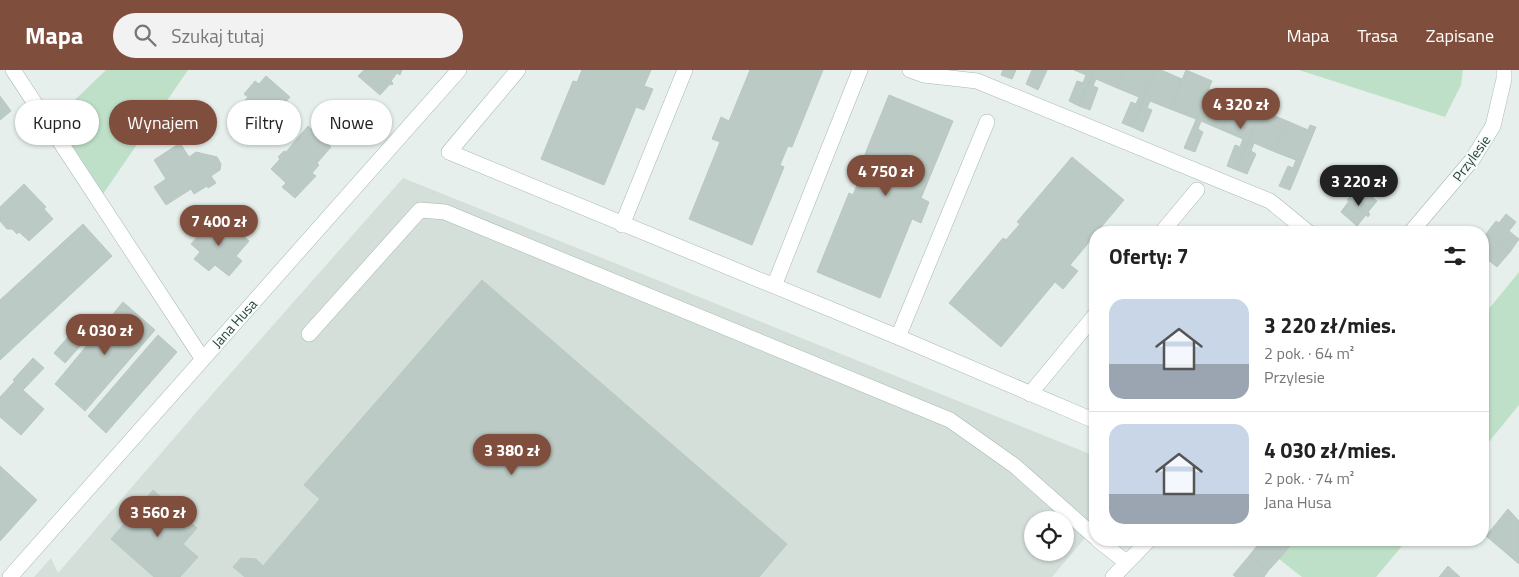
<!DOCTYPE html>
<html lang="pl">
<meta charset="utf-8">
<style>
:root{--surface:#fff;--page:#f2f2f2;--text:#222;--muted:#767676;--line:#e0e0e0;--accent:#804e3d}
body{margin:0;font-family:"Titillium Web",sans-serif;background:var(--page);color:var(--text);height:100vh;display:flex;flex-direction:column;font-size:19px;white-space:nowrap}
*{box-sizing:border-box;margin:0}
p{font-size:16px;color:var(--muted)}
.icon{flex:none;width:28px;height:28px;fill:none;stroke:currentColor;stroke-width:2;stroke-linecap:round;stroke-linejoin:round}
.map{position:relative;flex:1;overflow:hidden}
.drawer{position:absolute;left:1089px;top:156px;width:400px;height:320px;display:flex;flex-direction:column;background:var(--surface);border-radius:20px;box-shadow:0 1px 4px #0004}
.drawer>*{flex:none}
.hud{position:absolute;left:15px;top:30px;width:475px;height:45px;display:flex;gap:10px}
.buttons{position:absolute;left:1024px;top:441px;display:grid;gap:10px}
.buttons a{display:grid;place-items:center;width:50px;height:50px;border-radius:50%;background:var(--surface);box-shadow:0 1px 4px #0004;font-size:25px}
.price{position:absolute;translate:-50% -42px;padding:0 11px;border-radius:18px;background:var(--accent);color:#fff;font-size:16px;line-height:32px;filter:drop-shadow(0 1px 2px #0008)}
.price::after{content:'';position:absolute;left:50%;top:30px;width:15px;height:11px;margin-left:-8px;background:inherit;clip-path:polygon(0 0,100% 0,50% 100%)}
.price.on{background:#222;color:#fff}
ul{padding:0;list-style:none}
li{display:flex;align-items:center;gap:15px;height:125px;padding:0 20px}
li+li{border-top:1px solid var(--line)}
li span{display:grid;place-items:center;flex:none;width:140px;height:100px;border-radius:15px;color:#555}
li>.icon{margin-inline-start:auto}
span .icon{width:60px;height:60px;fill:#fffc;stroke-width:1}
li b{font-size:21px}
h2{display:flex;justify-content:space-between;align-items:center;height:60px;padding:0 20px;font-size:21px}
.tag{padding:0 18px;border-radius:22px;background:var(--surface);box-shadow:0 1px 4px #0004;font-size:18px;line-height:45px}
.tag.on{background:var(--accent);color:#fff}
header{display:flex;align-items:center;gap:30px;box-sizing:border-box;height:70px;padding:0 25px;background:var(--accent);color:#fff}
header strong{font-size:24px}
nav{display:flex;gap:28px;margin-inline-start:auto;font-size:18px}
.search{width:350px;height:45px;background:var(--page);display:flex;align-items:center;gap:12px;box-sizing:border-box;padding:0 18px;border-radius:28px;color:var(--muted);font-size:19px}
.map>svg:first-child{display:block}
.built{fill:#d4dfda;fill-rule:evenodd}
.green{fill:#bfe0c8}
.building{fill:#bbcac4;stroke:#b8c9c2}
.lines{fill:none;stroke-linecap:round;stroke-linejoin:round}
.minor-casing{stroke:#a8b8b2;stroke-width:16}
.minor{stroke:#fff;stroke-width:15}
.labels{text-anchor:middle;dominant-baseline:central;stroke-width:4;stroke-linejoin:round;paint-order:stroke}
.street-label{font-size:14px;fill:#24423a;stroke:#f7fbf9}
</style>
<header>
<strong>Mapa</strong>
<div class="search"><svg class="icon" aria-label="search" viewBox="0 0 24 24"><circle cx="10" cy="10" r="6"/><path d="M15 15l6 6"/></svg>Szukaj tutaj</div>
<nav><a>Mapa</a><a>Trasa</a><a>Zapisane</a></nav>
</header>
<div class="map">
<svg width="1519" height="507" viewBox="0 0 1519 507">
<rect width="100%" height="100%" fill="#e6efeb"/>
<path class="built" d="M403,108L1095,386V456L1052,507H34L51,488L58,503L200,338ZM1032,450H1065V482H1032Z"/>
<path class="green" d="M106,0H188L103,124L55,49Z
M1299,0H1463L1461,15L1445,47Z
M1519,202V335L1483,379V246Z
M1295,470H1407L1376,507H1302L1279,489Z"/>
<path class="building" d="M364,0H402L400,5L397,3L391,11L393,13L392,15L390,14L380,25L358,6Z
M582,0H651L644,16L653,19L644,40L636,37L604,115L541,89L573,11L577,12Z
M750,0H823L792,77L788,76L780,95L784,97L752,175L689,149L720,72L712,69L721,47L729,51Z
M1003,0H1016L1012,9L1001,5Z
M1032,0H1047L1038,20L1026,14Z
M1074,0H1094L1079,36L1069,31L1077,11L1083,13L1086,5Z
M1094,0H1125L1117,18L1096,9L1093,16L1098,18L1090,40L1079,36Z
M1125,0H1155L1132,57L1122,53L1131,32L1136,34L1139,27L1117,18Z
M1155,0H1161L1182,9L1170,39L1150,31L1147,38L1152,40L1143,62L1132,57Z
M1186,0L1212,11L1196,49L1170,39Z
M266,6L290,27L255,68L230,47L248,27L244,24L255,11L259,14Z
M1209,19L1235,30L1222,60L1201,51L1198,59L1203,62L1195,82L1184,78Z
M889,25L953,51L921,128L929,132L921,153L912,149L880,228L817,202L849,123L853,125L861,105L857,104Z
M0,26L11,41L0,50Z
M1235,30L1234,34L1253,42L1256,33L1263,36L1237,100L1227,96L1235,75L1240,77L1243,69L1222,60Z
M1261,40L1287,51L1275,82L1254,73L1251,81L1256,84L1247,104L1237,100Z
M1287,51L1308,60L1310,55L1316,57L1290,120L1279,116L1288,96L1293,98L1296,90L1275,82Z
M308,56L331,77L317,93L319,95L312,103L316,106L295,128L282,117L286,113L271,99L280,89L278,87L284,81L286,82Z
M180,73L189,87L196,82L217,87L221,94L220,100L211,106L216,113L208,118L207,116L194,124L191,119L166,135L154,117L166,109L154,90Z
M1072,87L1124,130L1097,162H1095V165L1070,195L1078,201L1063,219L1055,212L1001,277L949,233L1003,168L1006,170L1020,154L1017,152Z
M24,114L46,137L44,139L53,149L29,171L19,162L17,164L12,159H7L0,151V137Z
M1360,118L1377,131L1368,142L1370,144L1368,147L1366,145L1357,156L1341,142L1349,131L1347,130L1350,127L1352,129Z
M1506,144L1516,152L1509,161L1519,169L1510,182L1486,164L1496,151L1499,153Z
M214,148L229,161L233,157L249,171L236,186L242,191L229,206L215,195L209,201L194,189L200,182L191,174Z
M83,154L112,186L0,290V230Z
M1478,159L1510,182L1497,197L1482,185V162H1475Z
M482,210L787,474L759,507H245L233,497L241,488L256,489L263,496L320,429L304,415Z
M123,232L155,260L85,341L55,314Z
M77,257L88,267L65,293L54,283Z
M158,265L177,282L106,363L88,346Z
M33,288L44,298L23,320L13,310Z
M14,312L44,339L21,365L0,347V327Z
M0,396L37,430L0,471Z
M153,420L197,458L183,474L198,487L180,507H154L111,469Z
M1508,439L1519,451V494L1486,466Z
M1262,470H1295L1279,489L1260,472Z
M1260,472L1279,489L1268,501L1249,486Z
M1249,486L1268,501L1264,507H1236L1233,505Z
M1448,496L1460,507H1439Z"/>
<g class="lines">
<defs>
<path id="minor" d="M13,0L202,288
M518,0L449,82L898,267L1095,351
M910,0L924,5L977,11L1270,131L1308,162
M622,155L685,0
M1162,162L1197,120
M1411,162L1472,90L1493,56L1504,9V0
M774,216L860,0
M309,264L420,140L445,142L950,350L1015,396L1095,467
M898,267L987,52
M1030,324L1095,245
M1098,470L1126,492
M10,507L459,0
M1113,507L1149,470"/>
</defs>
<use href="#minor" class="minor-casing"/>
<use href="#minor" class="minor"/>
</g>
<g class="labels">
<g class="street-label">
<text transform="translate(1471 88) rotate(-54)">Przylesie</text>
<text transform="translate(234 253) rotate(-48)">Jana Husa</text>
</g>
</g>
</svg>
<div class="buttons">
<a><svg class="icon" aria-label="locate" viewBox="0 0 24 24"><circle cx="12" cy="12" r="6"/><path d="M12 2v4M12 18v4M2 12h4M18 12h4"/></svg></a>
</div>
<b class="price" style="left:1241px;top:60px">4 320 zł</b>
<b class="price" style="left:886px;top:127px">4 750 zł</b>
<b class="price on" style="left:1359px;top:137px">3 220 zł</b>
<b class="price" style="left:219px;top:177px">7 400 zł</b>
<b class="price" style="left:105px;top:286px">4 030 zł</b>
<b class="price" style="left:512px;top:406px">3 380 zł</b>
<b class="price" style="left:158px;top:468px">3 560 zł</b>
<div class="hud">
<a class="tag">Kupno</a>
<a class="tag on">Wynajem</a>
<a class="tag">Filtry</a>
<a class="tag">Nowe</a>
</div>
<section class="drawer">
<h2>Oferty: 7<svg class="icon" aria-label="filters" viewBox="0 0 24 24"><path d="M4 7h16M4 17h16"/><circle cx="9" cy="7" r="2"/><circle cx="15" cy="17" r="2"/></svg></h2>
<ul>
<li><span style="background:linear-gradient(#c9d6e8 65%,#9aa5b1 0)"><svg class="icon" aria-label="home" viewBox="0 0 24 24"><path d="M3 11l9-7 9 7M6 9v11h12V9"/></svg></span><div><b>3 220 zł/mies.</b><p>2 pok. · 64 m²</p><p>Przylesie</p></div></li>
<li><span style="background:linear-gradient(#c9d6e8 70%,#9aa5b1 0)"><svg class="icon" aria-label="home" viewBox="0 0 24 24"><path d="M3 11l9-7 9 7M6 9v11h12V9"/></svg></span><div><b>4 030 zł/mies.</b><p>2 pok. · 74 m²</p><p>Jana Husa</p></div></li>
</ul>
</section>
</div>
